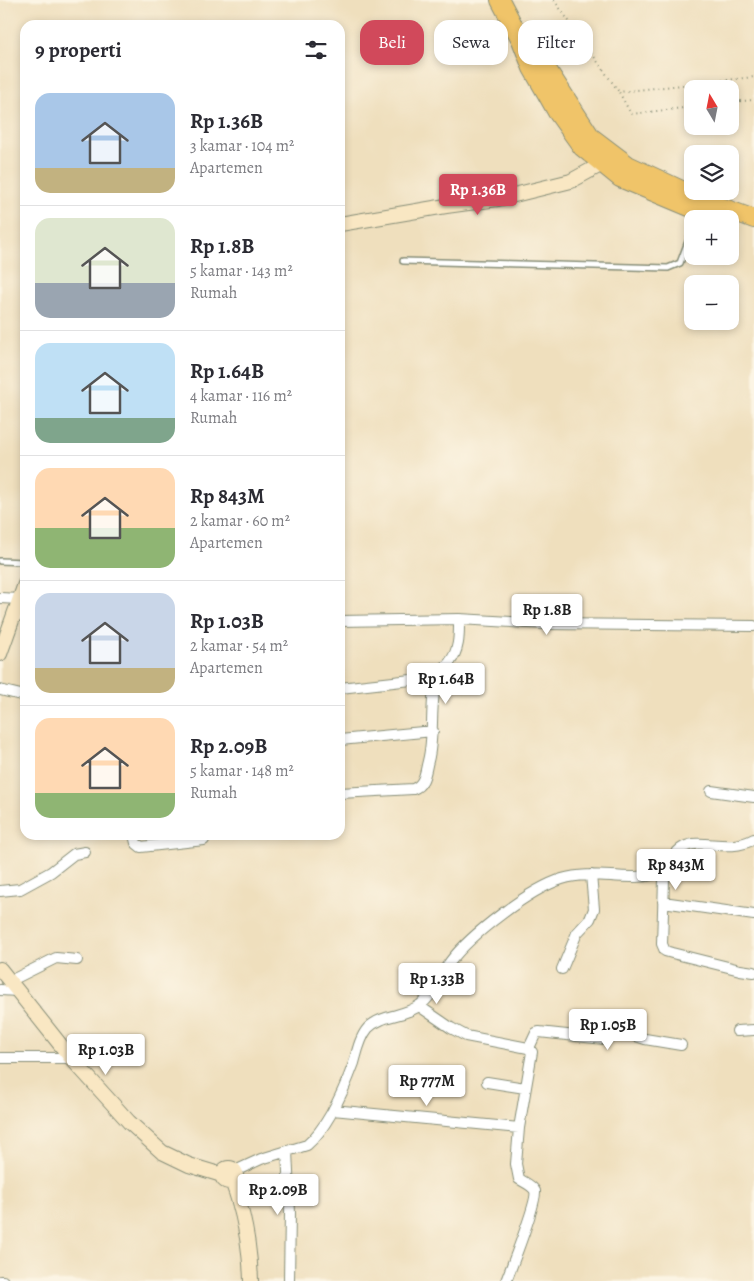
<!DOCTYPE html>
<html lang="id">
<meta charset="utf-8">
<style>
:root{--surface:#fff;--page:#f7f7f7;--text:#2b2b33;--muted:#7c7c81;--line:#e1e1e2;--accent:#d1495b}
body{margin:0;font-family:Alegreya,serif;background:var(--page);color:var(--text);height:100vh;display:flex;flex-direction:column;font-size:19px;white-space:nowrap}
*{box-sizing:border-box;margin:0}
p{font-size:16px;color:var(--muted)}
.icon{flex:none;width:28px;height:28px;fill:none;stroke:currentColor;stroke-width:2;stroke-linecap:round;stroke-linejoin:round}
.map{position:relative;flex:1;overflow:hidden}
.sheet{position:absolute;left:20px;top:20px;width:325px;height:820px;display:flex;flex-direction:column;background:var(--surface);border-radius:15px;box-shadow:0 2px 8px #0003}
.sheet>*{flex:none}
.guide{position:absolute;left:360px;top:20px;width:319px;height:45px;display:flex;gap:10px}
.needle{width:32px;rotate:350deg}
.fabs{position:absolute;left:684px;top:80px;display:grid;gap:10px}
.fabs a{display:grid;place-items:center;width:55px;height:55px;border-radius:10px;background:var(--surface);box-shadow:0 2px 8px #0003;font-size:25px}
.price{position:absolute;translate:-50% -42px;padding:0 11px;border-radius:5px;background:#fff;color:#222;font-size:16px;line-height:32px;filter:drop-shadow(0 1px 2px #0008)}
.price::after{content:'';position:absolute;left:50%;top:30px;width:15px;height:11px;margin-left:-8px;background:inherit;clip-path:polygon(0 0,100% 0,50% 100%)}
.price.on{background:var(--accent);color:#fff}
ul{padding:0;list-style:none}
li{display:flex;align-items:center;gap:15px;height:125px;padding:0 15px}
li+li{border-top:1px solid var(--line)}
li span{display:grid;place-items:center;flex:none;width:140px;height:100px;border-radius:15px;color:#555}
li>.icon{margin-inline-start:auto}
span .icon{width:60px;height:60px;fill:#fffc;stroke-width:1}
li b{font-size:21px}
h2{display:flex;justify-content:space-between;align-items:center;height:60px;padding:0 15px;font-size:21px}
.chip{padding:0 18px;border-radius:15px;background:var(--surface);box-shadow:0 2px 8px #0003;font-size:18px;line-height:45px}
.chip.on{background:var(--accent);color:#fff}
.map>svg:first-child{display:block}
.lines{fill:none;stroke-linecap:round;stroke-linejoin:round}
.lane-casing{stroke:#878e78;stroke-width:8}
.street-casing{stroke:#878e78;stroke-width:12}
.secondary-casing{stroke:#878e78;stroke-width:16}
.highway-casing{stroke:#878e78;stroke-width:20}
.path{stroke:#878e78;stroke-width:2;stroke-dasharray:1 4;stroke-linecap:butt}
.lane{stroke:#fff;stroke-width:5}
.street{stroke:#fff;stroke-width:10}
.secondary{stroke:#f9e7c3;stroke-width:14}
.highway{stroke:#f0c469;stroke-width:18}
</style>
<div class="map">
<svg width="754" height="1281" viewBox="0 0 754 1281">
<rect width="100%" height="100%" fill="#fcf5e5"/>
<filter id="ink" filterUnits="userSpaceOnUse"><feTurbulence type="fractalNoise" baseFrequency=".02" numOctaves="2"/><feDisplacementMap in="SourceGraphic" scale="10" xChannelSelector="R" yChannelSelector="G"/><feConvolveMatrix kernelMatrix="1 2 1 2 8 2 1 2 1" color-interpolation-filters="sRGB"/></filter>
<filter id="wash" filterUnits="userSpaceOnUse"><feTurbulence type="fractalNoise" baseFrequency=".0096" numOctaves="4" result="noise"/><feDisplacementMap in="SourceGraphic" scale="20" xChannelSelector="R" yChannelSelector="G"/><feGaussianBlur stdDeviation="1.12" result="paint"/><feColorMatrix in="noise" values="0 0 0 0 0 0 0 0 0 0 0 0 0 0 0 0 0 1.4 0 .05"/><feComposite in="paint" operator="in"/></filter>
<g filter="url(#wash)">
<rect width="100%" height="100%" fill="#efdfbd"/>
</g>
<g filter="url(#ink)">
<g class="lines">
<defs>
<path id="lane" d="M403,261L668,268L680,263L692,231
M0,561L25,562"/>
<path id="street" d="M0,598L19,599
M14,614L25,616
M340,621L459,619L545,624L754,626
M340,688L438,677
M0,690L25,696
M340,740L433,731
M711,791L754,797
M340,793L413,789C425,785 425,772 428,761C435,734 429,702 437,678C440,672 445,667 449,663C460,650 459,634 459,619
M134,835L136,843L141,847L204,840
M754,839C716,860 680,817 664,880L662,944L665,951L672,953L740,970L754,972
M0,891L20,889L51,872L74,854L85,852
M663,902L754,915
M562,969L577,933L590,919L594,909L591,875
M10,981L56,958L77,960
M0,990L18,991
M419,1006L451,1028L466,1036L528,1048L532,1052L519,1128L516,1164L519,1179C524,1182 533,1186 535,1191C538,1200 511,1268 506,1281
M737,1031L754,1030
M529,1048L536,1033L539,1032L604,1039L620,1033L630,1034L645,1039L681,1045
M0,1058H71
M487,1082L525,1088
M333,1110L519,1128
M287,1151L290,1213L289,1281
M235,1171L261,1159L307,1145C329,1126 344,1090 354,1063C357,1052 360,1037 368,1028C382,1014 405,1017 420,1005C434,995 440,975 450,962C470,935 530,889 562,879C598,868 632,886 667,870
M0,1281H3"/>
<path id="secondary" d="M340,224L446,206L498,199L571,181L602,164
M0,654L25,584
M0,969L71,1058L129,1122L162,1152L189,1165L222,1175
M222 1175a7 7 0 1 1 14 0a7 7 0 1 1-14 0Z
M232,1181C244,1213 250,1247 251,1281"/>
<path id="highway" d="M500,0L521,40L532,68L557,112L582,147L620,178L718,219
M535,55L543,63L591,137L628,165L703,200L754,219"/>
</defs>
<use href="#lane" class="lane-casing"/>
<use href="#street" class="street-casing"/>
<use href="#secondary" class="secondary-casing"/>
<use href="#highway" class="highway-casing"/>
<path class="path" d="M554,0L619,92
M730,102L754,100
M692,107L631,114L619,92L754,77"/>
<use href="#lane" class="lane"/>
<use href="#street" class="street"/>
<use href="#secondary" class="secondary"/>
<use href="#highway" class="highway"/>
</g>
</g>
</svg>
<div class="fabs">
<a><svg class="needle" viewBox="-14 -14 28 28"><path d="M0-13l5 13h-10z" fill="#e53935"/><path d="M0 13l5-13h-10z" fill="#7c7c81"/></svg></a>
<a><svg class="icon" aria-label="layers" viewBox="0 0 24 24"><path d="M12 4l9 5-9 5-9-5zM3 14l9 5 9-5"/></svg></a>
<a>+</a>
<a>−</a>
</div>
<b class="price on" style="left:478px;top:216px">Rp 1.36B</b>
<b class="price" style="left:547px;top:636px">Rp 1.8B</b>
<b class="price" style="left:446px;top:705px">Rp 1.64B</b>
<b class="price" style="left:676px;top:891px">Rp 843M</b>
<b class="price" style="left:437px;top:1005px">Rp 1.33B</b>
<b class="price" style="left:608px;top:1051px">Rp 1.05B</b>
<b class="price" style="left:106px;top:1076px">Rp 1.03B</b>
<b class="price" style="left:427px;top:1107px">Rp 777M</b>
<b class="price" style="left:278px;top:1216px">Rp 2.09B</b>
<div class="guide">
<a class="chip on">Beli</a>
<a class="chip">Sewa</a>
<a class="chip">Filter</a>
</div>
<section class="sheet">
<h2>9 properti<svg class="icon" aria-label="filters" viewBox="0 0 24 24"><path d="M4 7h16M4 17h16"/><circle cx="9" cy="7" r="2"/><circle cx="15" cy="17" r="2"/></svg></h2>
<ul>
<li><span style="background:linear-gradient(#a9c7e8 75%,#c2b280 0)"><svg class="icon" aria-label="home" viewBox="0 0 24 24"><path d="M3 11l9-7 9 7M6 9v11h12V9"/></svg></span><div><b>Rp 1.36B</b><p>3 kamar · 104 m²</p><p>Apartemen</p></div></li>
<li><span style="background:linear-gradient(#dfe7d0 65%,#9aa5b1 0)"><svg class="icon" aria-label="home" viewBox="0 0 24 24"><path d="M3 11l9-7 9 7M6 9v11h12V9"/></svg></span><div><b>Rp 1.8B</b><p>5 kamar · 143 m²</p><p>Rumah</p></div></li>
<li><span style="background:linear-gradient(#bfe0f5 75%,#7fa58c 0)"><svg class="icon" aria-label="home" viewBox="0 0 24 24"><path d="M3 11l9-7 9 7M6 9v11h12V9"/></svg></span><div><b>Rp 1.64B</b><p>4 kamar · 116 m²</p><p>Rumah</p></div></li>
<li><span style="background:linear-gradient(#ffd9b3 60%,#8fb573 0)"><svg class="icon" aria-label="home" viewBox="0 0 24 24"><path d="M3 11l9-7 9 7M6 9v11h12V9"/></svg></span><div><b>Rp 843M</b><p>2 kamar · 60 m²</p><p>Apartemen</p></div></li>
<li><span style="background:linear-gradient(#c9d6e8 75%,#c2b280 0)"><svg class="icon" aria-label="home" viewBox="0 0 24 24"><path d="M3 11l9-7 9 7M6 9v11h12V9"/></svg></span><div><b>Rp 1.03B</b><p>2 kamar · 54 m²</p><p>Apartemen</p></div></li>
<li><span style="background:linear-gradient(#ffd9b3 75%,#8fb573 0)"><svg class="icon" aria-label="home" viewBox="0 0 24 24"><path d="M3 11l9-7 9 7M6 9v11h12V9"/></svg></span><div><b>Rp 2.09B</b><p>5 kamar · 148 m²</p><p>Rumah</p></div></li>
</ul>
</section>
</div>
